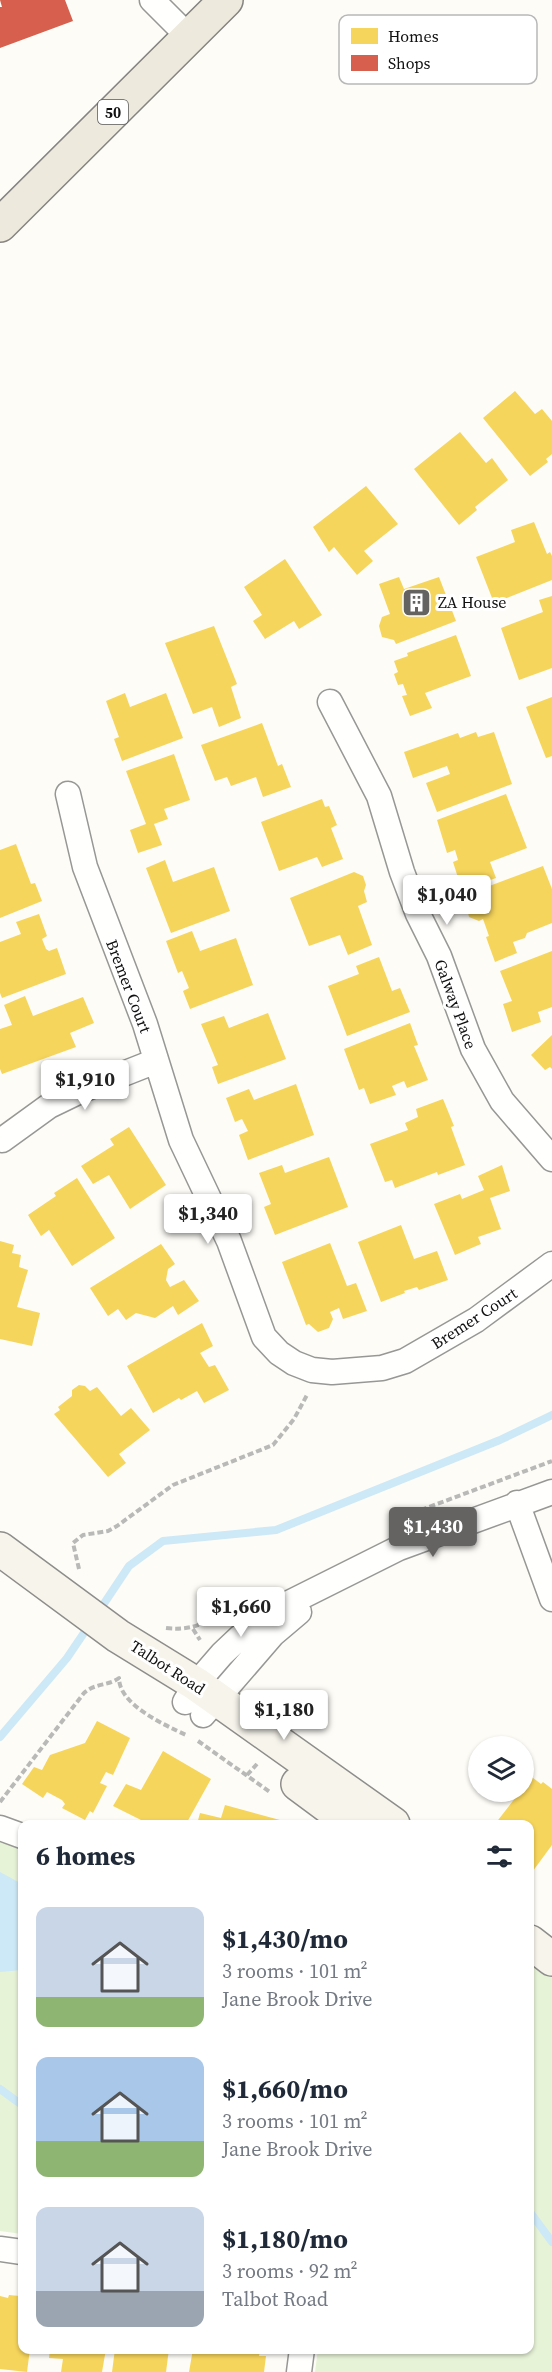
<!DOCTYPE html>
<meta charset="utf-8">
<style>
:root{--surface:#fff;--page:#f2f2f3;--text:#1f2937;--muted:#747a83;--accent:#646362}
body{margin:0;font-family:"Source Serif 4",serif;background:var(--page);color:var(--text);height:100vh;display:flex;flex-direction:column;font-size:22px;white-space:nowrap}
*{box-sizing:border-box;margin:0}
p{font-size:20px;color:var(--muted)}
.icon{flex:none;width:33px;height:33px;fill:none;stroke:currentColor;stroke-width:2;stroke-linecap:round;stroke-linejoin:round}
.map{position:relative;flex:1;overflow:hidden}
.panel{position:absolute;left:18px;top:1820px;width:516px;height:534px;display:flex;flex-direction:column;background:var(--surface);border-radius:12px;box-shadow:0 2px 4px #0004}
.panel>*{flex:none}
.buttons{position:absolute;left:468px;top:1736px;display:grid;gap:12px}
.buttons a{display:grid;place-items:center;width:66px;height:66px;border-radius:50%;background:var(--surface);box-shadow:0 2px 4px #0004;font-size:30px}
.price{position:absolute;translate:-50% -51px;padding:0 14px;border-radius:6px;background:#fff;color:#222;font-size:20px;line-height:39px;filter:drop-shadow(0 2px 3px #0008)}
.price::after{content:'';position:absolute;left:50%;top:36px;width:18px;height:14px;margin-left:-9px;background:inherit;clip-path:polygon(0 0,100% 0,50% 100%)}
.price.current{background:var(--accent);color:#fff}
ul{padding:0;list-style:none}
li{display:flex;align-items:center;gap:18px;height:150px;padding:0 18px}
li span{display:grid;place-items:center;flex:none;width:168px;height:120px;border-radius:12px;color:#555}
li>.icon{margin-inline-start:auto}
span .icon{width:72px;height:72px;fill:#fffc;stroke-width:1}
li b{font-size:26px}
h2{display:flex;justify-content:space-between;align-items:center;height:72px;padding:0 18px;font-size:26px}
.map>svg:first-child{display:block}
.green{fill:#e7f3d7}
.water{fill:#cde8f7}
.homes{fill:#f6d55c}
.shops{fill:#d6604d}
.lines{fill:none;stroke-linecap:round;stroke-linejoin:round}
.stream{stroke:#cde8f7;stroke-width:8}
.street-casing{stroke:#979795;stroke-width:27}
.secondary-casing{stroke:#8e8d8b;stroke-width:36}
.primary-casing{stroke:#858482;stroke-width:36}
.path{stroke:#b9b9b8;stroke-width:4;stroke-dasharray:6 3;stroke-linecap:butt}
.street{stroke:#fffffe;stroke-width:24}
.secondary{stroke:#f6f4eb;stroke-width:33}
.primary{stroke:#ede9dc;stroke-width:33}
.labels{text-anchor:middle;dominant-baseline:central;stroke-width:6;stroke-linejoin:round;paint-order:stroke}
.shield{fill:#fff;stroke:#585858;stroke-width:1.5}
.shield-label{font-size:15px;font-weight:bold;fill:#111}
.poi-label{font-size:16px;fill:#111;stroke:#fff;text-anchor:start}
.street-label{font-size:16px;fill:#111;stroke:#fff}
.key{fill:#fff;stroke:#b8b8b8;stroke-width:1.5}
.key-label{font-size:16px;fill:#111}
</style>
<div class="map">
<svg width="552" height="2372" viewBox="0 0 552 2372">
<rect width="100%" height="100%" fill="#fdfcf7"/>
<path class="green" d="M0,1828L22,1836V2234L0,2231Z
M530,1942L552,1959V2372H315L318,2349H530Z"/>
<path class="water" d="M0,1872L22,1884V1970L0,1972Z"/>
<path class="homes" d="M515,391L535,414L542,409L552,421V454L546,459L548,462L530,476L483,418Z
M460,432L486,463L492,458L508,480L475,507L477,510L459,525L414,469Z
M366,486L398,524L364,551L373,561L357,575L334,547L329,552L313,527Z
M534,522L547,554L550,552L552,556V580L494,603L476,557L515,542L511,530Z
M285,559L322,615L299,629L294,621L265,639L253,621L262,615L244,587Z
M399,577L404,589L439,577L456,621L396,644L394,640L382,637L379,626L382,617L390,614L379,584Z
M552,596V668L519,680L501,628L543,612L539,600Z
M214,626L237,684L231,687L241,718L219,727L212,707L193,714L165,643Z
M456,635L471,676L425,693L432,708L410,716L402,696L407,695L403,684L398,685L394,674L398,672L394,661L408,656L407,653Z
M125,693L130,707L166,693L183,738L122,761L114,739L119,737L106,701Z
M552,697V756L546,758L526,707Z
M262,723L278,766L282,764L291,787L263,797L256,777L231,786L227,777L215,781L201,745Z
M476,732L478,737L494,732L512,784L437,812L426,783L450,774L447,766L413,778L404,752L458,733L460,738Z
M174,754L190,800L164,809L168,819L154,824L162,845L138,853L130,830L146,824L126,771Z
M506,794L527,848L490,862L496,878L462,890L453,862L458,860L455,850L447,853L437,820Z
M322,799L325,807L329,806L337,825L331,828L343,859L322,867L317,857L279,871L261,822Z
M16,844L31,884L35,883L42,901L0,918V850Z
M165,860L173,882L214,867L230,911L171,933L146,868Z
M543,866L552,889V923L527,933L525,938L513,942L517,953L495,962L486,937L489,936L483,919L479,921L469,917L467,908L471,900L468,894Z
M354,872L363,876L366,885L364,891L367,902L358,906L372,945L348,955L340,935L309,946L290,898Z
M39,914L47,936L42,939L46,949L49,951L57,948L66,974L2,998L0,993V942L21,934L16,922Z
M192,931L200,951L236,938L253,985L190,1009L183,991L189,988L182,971L178,973L166,941Z
M552,951V1007L538,1012L541,1022L512,1032L503,1004L512,1001L500,971Z
M379,957L392,991L400,988L410,1012L347,1036L328,986L359,974L356,966Z
M25,996L33,1016L83,997L94,1023L70,1033L76,1047L2,1074L0,1069V1029L12,1025L4,1005Z
M268,1013L286,1059L218,1084L212,1067L218,1065L201,1024L224,1016L229,1028Z
M410,1023L418,1045L414,1046L428,1080L407,1088L404,1081L392,1086L396,1095L370,1104L364,1088L359,1090L344,1049Z
M552,1035V1069L550,1067L545,1070L531,1055Z
M296,1084L314,1135L248,1160L239,1135L248,1131L242,1119L235,1122L226,1098L249,1089L254,1100Z
M443,1099L454,1126L451,1127L465,1165L438,1175L437,1172L395,1188L392,1180L385,1182L370,1144L408,1130L405,1123L418,1117L416,1109Z
M129,1127L166,1185L130,1209L109,1175L93,1184L81,1166L114,1145L110,1139Z
M329,1157L348,1207L275,1235L264,1207L271,1204L259,1173L282,1165L285,1173Z
M502,1165L510,1191L490,1198L501,1229L478,1237L481,1244L455,1255L434,1204L460,1194L462,1199L484,1190L478,1176Z
M77,1178L115,1238L72,1266L49,1230L41,1236L28,1215L56,1196L54,1193Z
M401,1225L414,1259L437,1251L448,1280L419,1290L417,1287L404,1291L405,1293L381,1302L358,1242Z
M0,1241L14,1245L12,1253L21,1255L19,1267L28,1270L17,1307L40,1313L32,1346L0,1339Z
M330,1243L347,1286L356,1283L367,1311L343,1319L339,1308L330,1312L333,1319L329,1328L318,1332L309,1324L306,1325L282,1262Z
M161,1244L175,1264L168,1269L166,1280L170,1287L184,1280L199,1301L178,1315L173,1306L155,1318L136,1313L126,1320L118,1309L108,1316L90,1288Z
M202,1323L213,1346L200,1353L209,1367L215,1365L229,1390L204,1403L197,1391L181,1400L179,1398L153,1413L127,1366Z
M79,1385L85,1386L90,1391L97,1387L121,1416L131,1408L150,1430L119,1454L126,1463L108,1477L54,1414L60,1410L58,1407L72,1396V1390Z
M97,1721L130,1738L113,1775L106,1772L100,1783L107,1786L93,1813L90,1811L85,1820L62,1808L65,1804L62,1800L47,1792L43,1798L22,1784L34,1767L42,1770L50,1755L85,1743Z
M163,1751L211,1779L186,1824H149L113,1806L126,1784L141,1790Z
M524,1771L541,1784L543,1782L552,1789V1845L530,1875V1824H495L516,1797L510,1791H524Z
M225,1805L291,1823V1824H197L200,1813L221,1818Z
M9,2295L20,2296V2300L22,2301V2349H30L27,2372L0,2369V2296L8,2298Z
M50,2349H106L102,2372H61L63,2359L49,2358Z
M115,2349H169L166,2372H112Z
M193,2349H260L259,2356H266L264,2372H189Z"/>
<path class="shops" d="M0,0H65L73,21L0,48V7H2Z"/>
<g class="lines">
<path class="stream" d="M97,1614L129,1566L163,1541L276,1530L500,1440L552,1415
M0,1737L67,1658L90,1624
M0,2089L22,2105
M530,2212L552,2242"/>
<defs>
<path id="street" d="M152,0L189,37
M330,702L379,796L402,872L418,914L439,956L473,1049L502,1101L552,1159
M68,794L85,867L145,1024L181,1140L229,1241L264,1337L279,1353L294,1363L312,1370L332,1372L382,1368L405,1361L476,1320L552,1264
M2,1140L49,1106L80,1091L156,1061
M517,1503L552,1599
M185,1702L196,1684L222,1654L240,1637L287,1604L399,1548L552,1492
M203,1715L273,1634L299,1612
M0,1828L22,1836
M0,2249L22,2252
M299,2372L302,2349"/>
<path id="secondary" d="M0,1549L118,1636L196,1684L393,1824
M298,1784L352,1824
M530,1942L552,1959"/>
<path id="primary" d="M0,225L226,0"/>
</defs>
<use href="#street" class="street-casing"/>
<use href="#secondary" class="secondary-casing"/>
<use href="#primary" class="primary-casing"/>
<path class="path" d="M421,1510L552,1461
M79,1569L73,1543L83,1535L108,1531L117,1526L173,1485L273,1445L294,1419L307,1395
M166,1628C206,1633 225,1608 258,1590
M193,1629L200,1640
M198,1741L270,1792
M247,1775L257,1764
M0,1802L84,1693C95,1683 108,1686 119,1678C119,1705 165,1725 186,1735"/>
<use href="#street" class="street"/>
<use href="#secondary" class="secondary"/>
<use href="#primary" class="primary"/>
</g>
<defs>
<symbol id="building-square" viewBox="-11 -11 22 22"><rect x="-9" y="-9" width="18" height="18" rx="4" fill="#646362" stroke="#fff"/><path d="M-4-6H4V6H1V3H-1V6H-4ZM-2.5-4.3h1.7v1.8h-1.7ZM.8-4.3h1.7v1.8H.8ZM-2.5-1h1.7V.8h-1.7ZM.8-1h1.7V.8H.8Z" fill="#fff"/></symbol>
</defs>
<g fill-rule="evenodd">
<use href="#building-square" x="400" y="586" width="33" height="33"/>
</g>
<g class="labels">
<rect class="shield" x="98" y="100" width="30" height="24" rx="4.5"/>
<g class="shield-label">
<text x="113" y="112">50</text>
</g>
<g class="poi-label">
<text x="438" y="602">ZA House</text>
</g>
<g class="street-label">
<text transform="translate(129 986) rotate(69)">Bremer Court</text>
<text transform="translate(456 1004) rotate(70)">Galway Place</text>
<text transform="translate(474 1318) rotate(-33)">Bremer Court</text>
<text transform="translate(168 1667) rotate(33)">Talbot Road</text>
</g>
</g>
<rect x="339" y="15" width="198" height="69" rx="9" class="key"/>
<rect x="351" y="28" width="27" height="16" fill="#f6d55c"/>
<rect x="351" y="55" width="27" height="16" fill="#d6604d"/>
<g class="key-label">
<text x="388" y="42">Homes</text>
<text x="388" y="69">Shops</text>
</g>
</svg>
<div class="buttons">
<a><svg class="icon" aria-label="layers" viewBox="0 0 24 24"><path d="M12 4l9 5-9 5-9-5zM3 14l9 5 9-5"/></svg></a>
</div>
<b class="price" style="left:447px;top:926px">$1,040</b>
<b class="price" style="left:85px;top:1111px">$1,910</b>
<b class="price" style="left:208px;top:1245px">$1,340</b>
<b class="price current" style="left:433px;top:1558px">$1,430</b>
<b class="price" style="left:241px;top:1638px">$1,660</b>
<b class="price" style="left:284px;top:1741px">$1,180</b>
<section class="panel">
<h2>6 homes<svg class="icon" aria-label="filters" viewBox="0 0 24 24"><path d="M4 7h16M4 17h16"/><circle cx="9" cy="7" r="2"/><circle cx="15" cy="17" r="2"/></svg></h2>
<ul>
<li><span style="background:linear-gradient(#c9d6e8 75%,#8fb573 0)"><svg class="icon" aria-label="home" viewBox="0 0 24 24"><path d="M3 11l9-7 9 7M6 9v11h12V9"/></svg></span><div><b>$1,430/mo</b><p>3 rooms · 101 m²</p><p>Jane Brook Drive</p></div></li>
<li><span style="background:linear-gradient(#a9c7e8 70%,#8fb573 0)"><svg class="icon" aria-label="home" viewBox="0 0 24 24"><path d="M3 11l9-7 9 7M6 9v11h12V9"/></svg></span><div><b>$1,660/mo</b><p>3 rooms · 101 m²</p><p>Jane Brook Drive</p></div></li>
<li><span style="background:linear-gradient(#c9d6e8 70%,#9aa5b1 0)"><svg class="icon" aria-label="home" viewBox="0 0 24 24"><path d="M3 11l9-7 9 7M6 9v11h12V9"/></svg></span><div><b>$1,180/mo</b><p>3 rooms · 92 m²</p><p>Talbot Road</p></div></li>
</ul>
</section>
</div>
